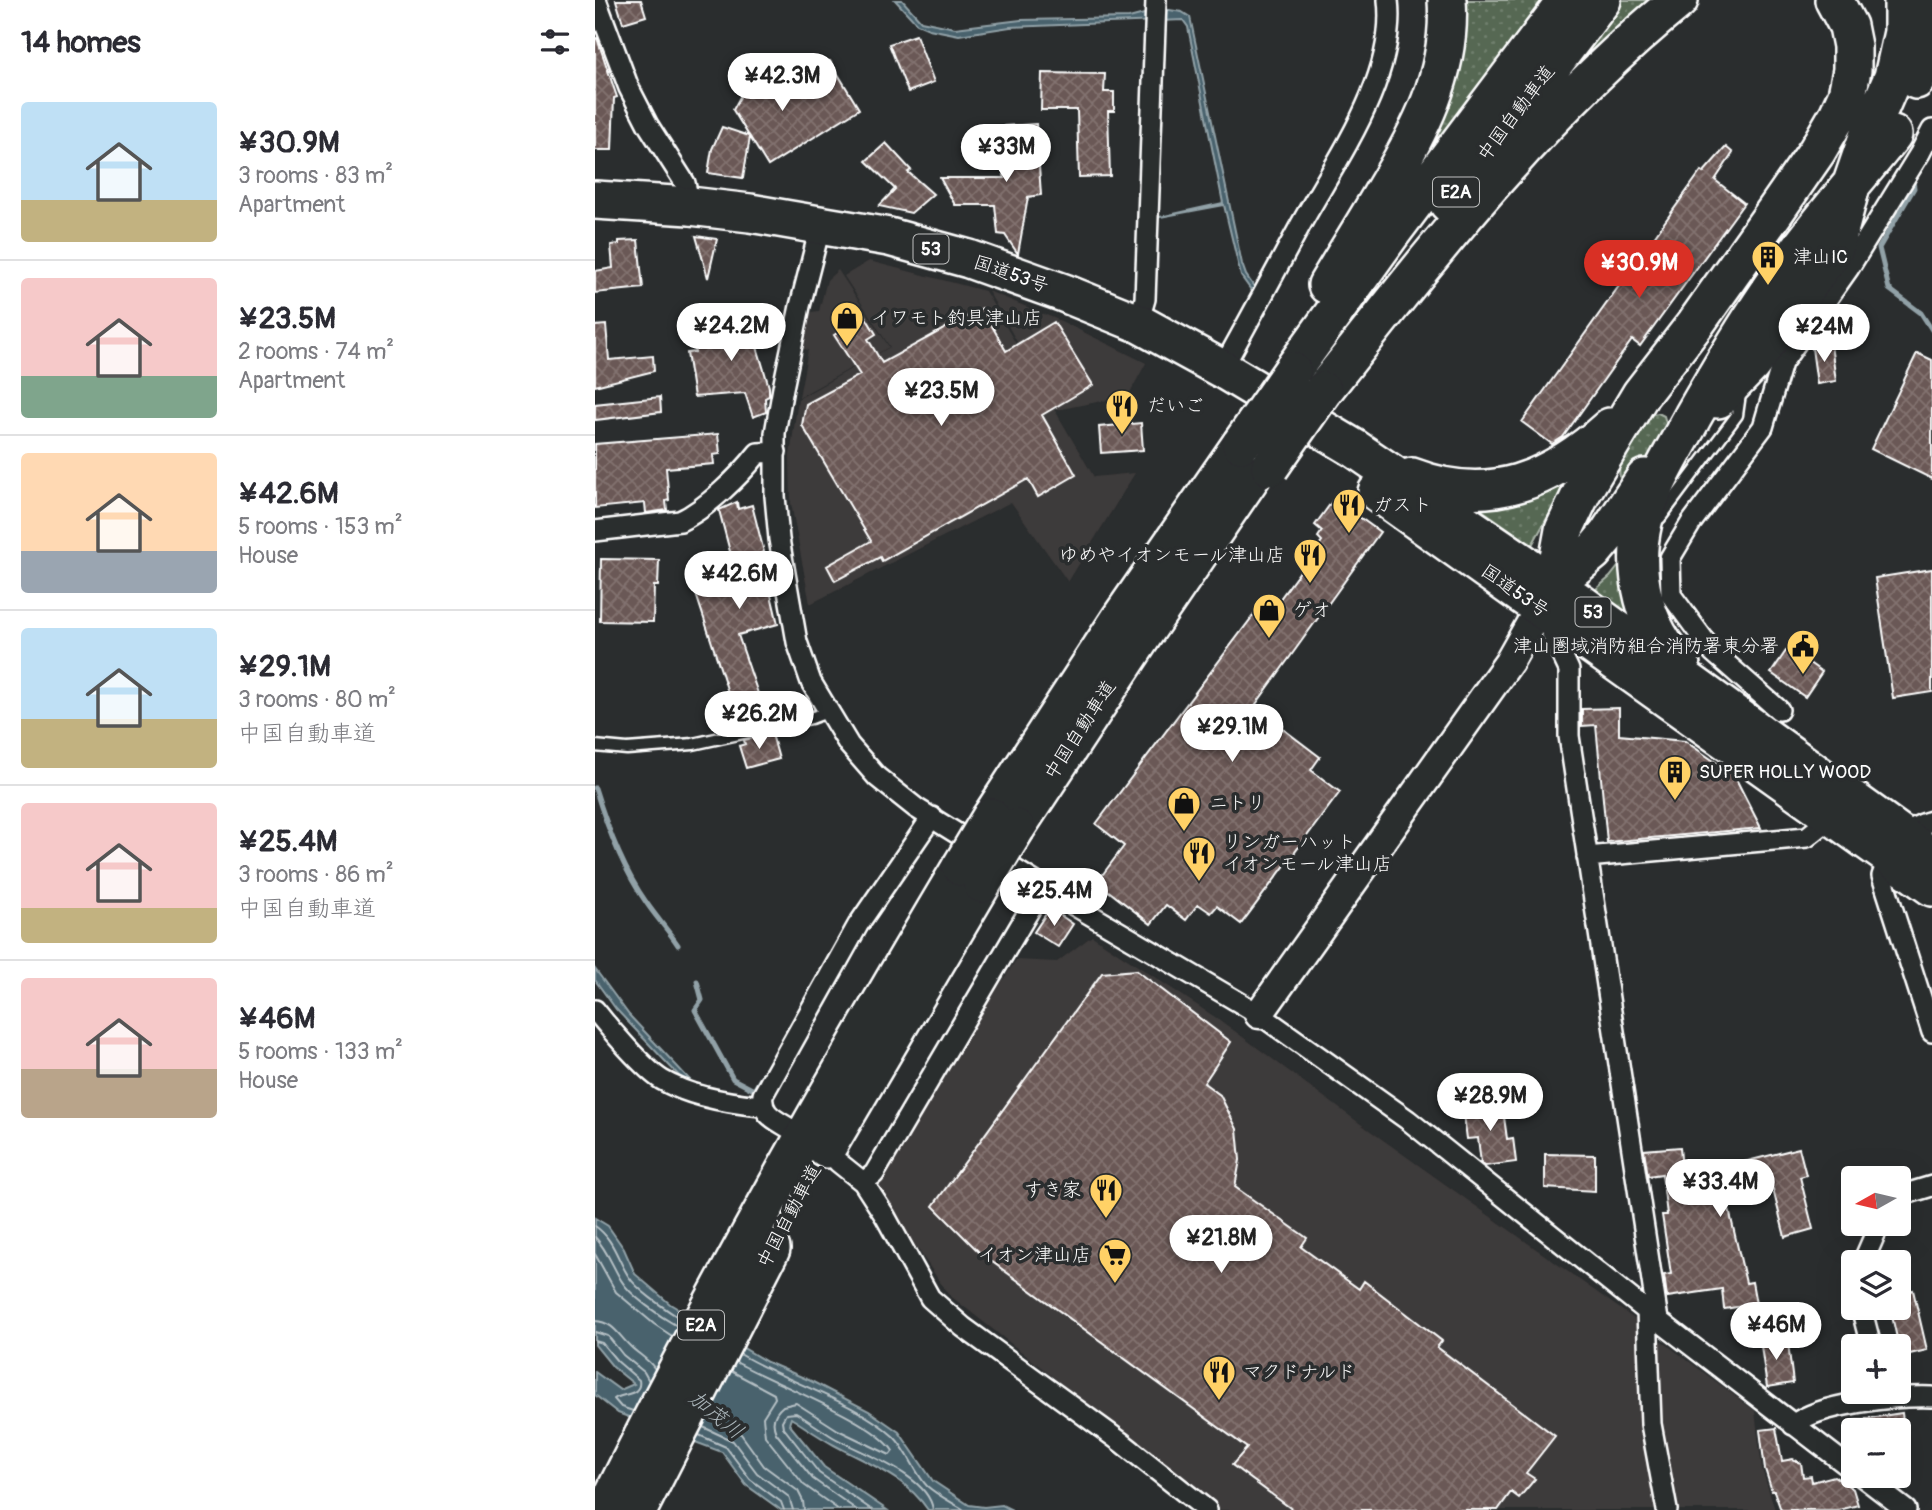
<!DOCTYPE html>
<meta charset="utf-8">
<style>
:root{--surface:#fff;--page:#f7f7f7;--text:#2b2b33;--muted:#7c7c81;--line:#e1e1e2;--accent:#d93025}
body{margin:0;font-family:Pangolin,"Klee One",sans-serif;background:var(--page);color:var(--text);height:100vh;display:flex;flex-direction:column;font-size:26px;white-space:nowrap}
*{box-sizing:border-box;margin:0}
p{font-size:23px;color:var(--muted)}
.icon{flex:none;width:38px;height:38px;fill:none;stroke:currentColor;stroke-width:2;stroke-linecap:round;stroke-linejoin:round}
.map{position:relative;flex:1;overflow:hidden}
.drawer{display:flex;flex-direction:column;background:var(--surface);width:595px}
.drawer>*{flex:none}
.needle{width:46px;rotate:262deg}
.fabs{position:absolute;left:1246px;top:1166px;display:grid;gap:14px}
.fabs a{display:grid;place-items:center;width:70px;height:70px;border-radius:7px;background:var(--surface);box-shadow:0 7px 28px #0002;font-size:35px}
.price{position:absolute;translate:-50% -60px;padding:0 16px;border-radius:24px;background:#fff;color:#222;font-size:23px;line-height:46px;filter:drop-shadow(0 2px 4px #0008)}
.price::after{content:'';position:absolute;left:50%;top:42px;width:21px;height:16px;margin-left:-10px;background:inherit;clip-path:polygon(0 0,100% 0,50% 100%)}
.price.on{background:var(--accent);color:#fff}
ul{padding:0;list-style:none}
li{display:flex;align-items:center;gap:21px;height:175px;padding:0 21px}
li+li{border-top:2px solid var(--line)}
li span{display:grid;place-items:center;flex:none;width:196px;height:140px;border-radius:7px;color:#555}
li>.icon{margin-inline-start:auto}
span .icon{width:84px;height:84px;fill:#fffc;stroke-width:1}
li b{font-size:30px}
h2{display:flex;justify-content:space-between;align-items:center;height:84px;padding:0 21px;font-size:30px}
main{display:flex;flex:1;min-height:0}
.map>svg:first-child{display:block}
.built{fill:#3e3a3a}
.green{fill:url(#green-dots);stroke:#aab4a9;stroke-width:2}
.water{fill:#48626d;stroke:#91a1a7;stroke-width:2}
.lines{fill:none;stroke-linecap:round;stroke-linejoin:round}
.shore{stroke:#b6c0c5;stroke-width:2}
.stream{stroke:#91a1a7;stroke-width:5}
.building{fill:url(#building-cross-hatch);stroke:#fff;stroke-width:2}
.lane-casing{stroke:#fff;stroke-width:15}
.street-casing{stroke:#fff;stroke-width:24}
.secondary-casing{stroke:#fff;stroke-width:33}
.highway-casing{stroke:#fff;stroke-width:42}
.lane{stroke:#2a2d2e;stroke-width:10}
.street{stroke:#2a2d2e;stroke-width:19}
.secondary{stroke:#2a2d2e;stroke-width:28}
.highway{stroke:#2a2d2e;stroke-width:37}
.highway-bridge-casing{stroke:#fff;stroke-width:42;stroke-linecap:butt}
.highway-bridge{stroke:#2a2d2e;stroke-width:37}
.labels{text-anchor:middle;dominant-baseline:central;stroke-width:7;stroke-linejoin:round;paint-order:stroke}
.shield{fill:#2a2d2e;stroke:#bfc0c0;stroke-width:2}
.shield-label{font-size:18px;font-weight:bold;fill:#fff}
.street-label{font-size:19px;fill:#fff;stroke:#2a2d2e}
.poi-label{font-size:19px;fill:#fff;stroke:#2a2d2e;text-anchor:start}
.water-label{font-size:21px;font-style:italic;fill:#adb8bd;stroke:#2a2d2e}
</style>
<main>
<section class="drawer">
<h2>14 homes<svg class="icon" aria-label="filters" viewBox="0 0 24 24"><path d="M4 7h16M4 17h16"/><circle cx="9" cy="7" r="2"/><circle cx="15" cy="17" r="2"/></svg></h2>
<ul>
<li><span style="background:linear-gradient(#bfe0f5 70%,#c2b280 0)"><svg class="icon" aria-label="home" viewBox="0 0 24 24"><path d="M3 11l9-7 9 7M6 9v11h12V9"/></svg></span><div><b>¥30.9M</b><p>3 rooms · 83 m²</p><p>Apartment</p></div></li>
<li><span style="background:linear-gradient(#f6c9c9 70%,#7fa58c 0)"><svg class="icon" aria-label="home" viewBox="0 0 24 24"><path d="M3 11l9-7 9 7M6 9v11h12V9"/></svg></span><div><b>¥23.5M</b><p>2 rooms · 74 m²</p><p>Apartment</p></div></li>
<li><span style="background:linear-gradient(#ffd9b3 70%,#9aa5b1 0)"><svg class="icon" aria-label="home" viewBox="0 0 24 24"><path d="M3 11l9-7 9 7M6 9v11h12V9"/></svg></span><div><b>¥42.6M</b><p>5 rooms · 153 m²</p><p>House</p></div></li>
<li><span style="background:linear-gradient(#bfe0f5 65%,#c2b280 0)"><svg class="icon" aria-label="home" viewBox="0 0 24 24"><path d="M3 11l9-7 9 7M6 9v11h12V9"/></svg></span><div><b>¥29.1M</b><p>3 rooms · 80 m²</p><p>中国自動車道</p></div></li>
<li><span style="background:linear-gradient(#f6c9c9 75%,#c2b280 0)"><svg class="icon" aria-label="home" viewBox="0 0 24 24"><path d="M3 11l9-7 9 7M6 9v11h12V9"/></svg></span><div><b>¥25.4M</b><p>3 rooms · 86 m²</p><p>中国自動車道</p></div></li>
<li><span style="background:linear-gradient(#f6c9c9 65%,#b9a48a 0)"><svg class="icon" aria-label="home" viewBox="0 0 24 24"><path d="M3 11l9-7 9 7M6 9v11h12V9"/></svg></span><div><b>¥46M</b><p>5 rooms · 133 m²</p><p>House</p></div></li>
</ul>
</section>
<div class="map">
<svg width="1337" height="1510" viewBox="0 0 1337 1510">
<defs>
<pattern id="green-dots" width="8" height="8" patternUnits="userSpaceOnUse" patternTransform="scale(1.75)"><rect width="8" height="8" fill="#566853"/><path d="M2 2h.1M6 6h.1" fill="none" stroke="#6f7f6d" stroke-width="1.8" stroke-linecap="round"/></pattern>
<pattern id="building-cross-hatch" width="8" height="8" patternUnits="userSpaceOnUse" patternTransform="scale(1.75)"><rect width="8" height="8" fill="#6b5956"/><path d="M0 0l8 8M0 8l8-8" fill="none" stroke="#81726f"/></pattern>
</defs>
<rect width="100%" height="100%" fill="#2a2d2e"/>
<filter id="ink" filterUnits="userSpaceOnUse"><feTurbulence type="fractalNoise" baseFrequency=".0143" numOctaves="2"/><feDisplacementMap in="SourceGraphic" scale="14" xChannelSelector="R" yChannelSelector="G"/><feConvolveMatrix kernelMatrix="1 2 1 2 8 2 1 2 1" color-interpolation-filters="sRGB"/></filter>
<g filter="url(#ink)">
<path class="built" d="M274,261L390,291L499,477L540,473L473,582L416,502L215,604L196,503L195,456L203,399L295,347L249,276Z
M243,270L294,347L204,397L213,350L206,348L216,312L224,311L232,280Z
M393,291L466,321L551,363L533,396L461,410Z
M497,936L626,1021L767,1125L1045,1323L1066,1510H621L495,1406L353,1294L300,1215L283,1182L377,1028L421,960L462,962Z
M1067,1341L1160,1411L1167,1469L1180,1510H1078L1062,1423L1061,1342Z"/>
<path class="green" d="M860,0H956L781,228Z
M1028,0H1068L876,198Z
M1063,413L1069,416L1072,427L1043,490L1028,492C1016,456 1035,443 1054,415Z
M984,471L952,518L937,545L887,510L885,502Z
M1034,553L1040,619L1000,590L1015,577Z"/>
<path class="water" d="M300,0H307L326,21L360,28L426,20L534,18L568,9L587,12L595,17L647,264L651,275L662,291L661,297L646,276L629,205L565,217L628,203L593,27L588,20L415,27L364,35L334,29L322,24Z
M0,969L34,1015L94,1079H87L21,1009L0,980Z
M0,1218L13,1226L29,1249L40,1274L75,1304L172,1362L216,1381L274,1411L304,1432L338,1481L374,1505L389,1507L407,1505L417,1510H333C310,1476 274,1464 239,1445C224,1437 210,1427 196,1418L194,1424L229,1467L292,1510H186L151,1485L127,1452L23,1413L0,1395V1372L25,1390L39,1384L18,1367L0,1345Z"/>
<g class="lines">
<path class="shore" d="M0,1226C19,1239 22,1259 34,1277C44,1292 71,1309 86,1319
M0,1237C12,1250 17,1265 26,1280C35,1296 66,1317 82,1326
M0,1254L21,1292L59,1324L77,1336
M0,1321C19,1322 23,1335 35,1346C43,1354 53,1359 60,1369
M0,1332L13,1336L28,1355L49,1372L54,1381
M0,1341L7,1343L22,1361L44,1380C47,1396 28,1393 19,1399L26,1407L38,1411
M145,1354C191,1382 260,1401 298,1436C313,1450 319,1472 332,1486C342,1495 358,1503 369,1510
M141,1362C177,1383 279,1420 298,1451L295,1455L243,1430L201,1403L188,1406C179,1413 176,1422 181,1433L218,1479L262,1510
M136,1371L179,1394L180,1398L168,1417L170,1436L209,1485L244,1510
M113,1417L146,1434L169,1466L203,1491L208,1501L209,1510
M108,1427L138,1441L162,1473L194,1497L198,1510
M104,1435L131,1447L155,1479L186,1502L189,1510
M277,1510L224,1473L188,1427L187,1421L191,1414L201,1413C213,1420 225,1429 238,1437C265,1453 334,1475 338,1510"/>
<path class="stream" d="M1318,180L1319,188L1284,248L1294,289L1326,313L1337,330
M0,788C12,827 27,868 51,902C61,917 73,930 83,945
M102,981L107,1000L100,1010L138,1079L159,1090L171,1070"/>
</g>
<path class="building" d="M21,0H46L51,16L28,23Z
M321,35L339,82L313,92L294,44Z
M2,38L22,97L19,98L17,150H0V39Z
M190,59L235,61L264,109L173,166L155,137L148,178L113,173L117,149L127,127L154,136L138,110L153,82Z
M447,73L510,74L509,92H519V111H513L515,176L484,177L482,110H446Z
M441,124L446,195L433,197L423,254L410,235L403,234L400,205H360L345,178H410L409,175L413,174L409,126Z
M291,143L316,170L313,172L338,194L316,213L284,206L300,189L271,161Z
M1131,147L1138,153L1120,180L1149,203L1045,346L1037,340L968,437L957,444L927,422L1106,171L1108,173Z
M101,236L122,239L113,278Z
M43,240L48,288L0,293V271L18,268L16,245L24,244V241Z
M150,306L164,338L160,340L174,387V396L170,398L171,412L158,417L150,393L99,397L92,353L100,352V338L129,337L123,321L134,316L132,313Z
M387,308L411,351L459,322L498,385L447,415L481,475L443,497L433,479L287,561L285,557L240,581L232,566L276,541L207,425L211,404L265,375L239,335L270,316L281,334L273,339L287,363Z
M11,325L14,360L58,356L59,371L0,386V326Z
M1236,345L1241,381L1222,384L1217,348Z
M1322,353L1337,360V479L1276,449Z
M65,397L66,412L0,420V404Z
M546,423L548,450L506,453L504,427Z
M123,434L125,454L118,455L119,464L71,468L74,500L71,501L72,510L51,513L50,503L0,508V444Z
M739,499L785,532L659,707L725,757L716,770L745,792L646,924L622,906L616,913L603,904L591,920L571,905L556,924L502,882L529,846L501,824L667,604L676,611L727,541L723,537L727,531L720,525Z
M142,502L143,509L157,505L169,552L166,553L183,624L143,635L172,720L144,726L100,591L142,578L124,510Z
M6,559L64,560L63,586H59L58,622L5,621Z
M1337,569V692L1298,698L1280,578Z
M1193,648L1227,672L1210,697L1176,673Z
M1024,708V735L1090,741L1139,775L1166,828L1012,842L1001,725L987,726V709Z
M177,734L184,759L151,768L144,746L150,744L149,740Z
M455,908L478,924L463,947L439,932Z
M541,970L636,1042L609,1083L625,1095L642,1129L645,1160L640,1187L712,1238L706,1247L764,1289L769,1281L847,1341L842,1347L960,1436L931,1473L940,1479L924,1498L916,1492L903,1510H698L637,1465L652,1448L385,1253L338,1206L507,973Z
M907,1102L912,1139L918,1138L921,1162L890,1166L886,1163L883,1138L872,1139L868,1107Z
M1085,1147L1087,1170L1133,1164V1166L1204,1148L1211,1175L1205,1177L1218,1229L1190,1237L1178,1189L1165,1193L1161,1174L1127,1179L1151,1283L1157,1282L1161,1304L1129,1309L1127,1289L1072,1297L1069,1275L1076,1274L1067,1215H1072L1067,1174L1053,1176L1049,1150Z
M950,1154L1000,1155V1191L950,1188Z
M1318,1290L1332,1350L1306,1356L1295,1307H1304V1293Z
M1183,1336L1184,1344L1193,1343L1198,1383L1172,1387L1165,1339Z
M1307,1413L1309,1430H1256L1255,1421Z
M1181,1428L1187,1461L1198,1459L1206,1463L1208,1477L1216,1476L1217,1482L1239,1476L1258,1489L1263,1505L1244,1510H1186L1179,1491H1177L1170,1469L1165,1430Z"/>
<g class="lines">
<defs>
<path id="lane" d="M1065,518L1142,415L1145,394
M0,746L32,749L98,744L216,718L232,712"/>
<path id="street" d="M1,0L34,88L53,125L90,183L95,206
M226,224L205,306L188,388L180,433V496L184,539L202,642L216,682L254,745L282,777L321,808L448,887L664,1014L813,1120L1063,1320L1258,1470
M543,323L550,299L561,0
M627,369C654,321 680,272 706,224C742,159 802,77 793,0
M0,531L85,521C111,509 145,476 163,453L181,452
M950,619L974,670V736L1063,1320
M1184,710L1118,652L1076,595L1075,558L1096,523L1168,427L1187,363L1254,268L1325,153L1337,130
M1337,821C1308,828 1296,849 1287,876L1337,1032
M992,857L1212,837L1237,817
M0,1010C14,1028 49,1069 67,1080C96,1097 134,1103 166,1106
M197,1130C182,1120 165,1115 168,1095L263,925L337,817
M243,1162L268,1182L279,1174L448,887
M268,1182L290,1216L335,1298L368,1327L526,1442L612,1510
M1304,1196L1337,1186
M1268,1262L1285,1223
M1266,1307L1276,1346
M1052,1311L1056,1424L1072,1510
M1198,1425C1225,1403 1302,1396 1337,1397
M1265,1475L1311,1510"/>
<path id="secondary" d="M664,1014L914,662L953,593"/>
<path id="highway" d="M1321,80L1337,13
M0,200L95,206L155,213L294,237L374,259L469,293L543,323L627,369L759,448L959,584L1337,857
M853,203L1007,0
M732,285C750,255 769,225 787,194C824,133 857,73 852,0
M697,371L795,235L972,0
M728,391C837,253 947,111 1084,0
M1123,399L1157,364L1239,250L1256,186L1276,128L1298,77L1308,32V0
M817,477C895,507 956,480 1015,427
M782,492L1337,887
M959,584L969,530L987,492L1046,394L1101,323L1181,210L1222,151L1243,115L1252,95L1257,70V46L1253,26L1239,0
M959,584L998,552L1013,534L1050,478
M1086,665C1049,628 1036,572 1048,522C1057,484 1080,450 1098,416C1134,353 1172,290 1217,233C1243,199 1272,167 1298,134
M396,817L525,619L646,444
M421,828L550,632L667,461
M231,1149L387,884
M11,1510C119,1290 241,1077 366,867
M43,1510L176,1249"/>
</defs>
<use href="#lane" class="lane-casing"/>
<use href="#street" class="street-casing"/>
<use href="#secondary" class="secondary-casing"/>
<use href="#highway" class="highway-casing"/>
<use href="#lane" class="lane"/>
<use href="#street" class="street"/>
<use href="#secondary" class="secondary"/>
<use href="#highway" class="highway"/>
<defs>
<path id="highway-bridge" d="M646,444L697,371
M675,467L728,391
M366,867L396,817
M387,884L421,828"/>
</defs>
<use href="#highway-bridge" class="highway-bridge-casing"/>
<use href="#highway-bridge" class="highway-bridge"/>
</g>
</g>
<defs>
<symbol id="building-pin" viewBox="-11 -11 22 30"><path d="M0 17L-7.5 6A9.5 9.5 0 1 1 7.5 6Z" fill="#ffd166" stroke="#2a2d2e"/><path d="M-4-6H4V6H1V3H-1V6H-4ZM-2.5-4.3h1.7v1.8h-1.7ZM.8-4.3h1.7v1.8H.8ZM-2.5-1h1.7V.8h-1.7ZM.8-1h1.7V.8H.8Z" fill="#111"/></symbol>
<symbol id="shop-pin" viewBox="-11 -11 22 30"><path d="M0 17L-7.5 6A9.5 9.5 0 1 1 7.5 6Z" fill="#ffd166" stroke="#2a2d2e"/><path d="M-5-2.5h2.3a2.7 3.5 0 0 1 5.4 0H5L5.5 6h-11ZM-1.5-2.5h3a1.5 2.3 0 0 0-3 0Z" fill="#111"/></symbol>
<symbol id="restaurant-pin" viewBox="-11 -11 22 30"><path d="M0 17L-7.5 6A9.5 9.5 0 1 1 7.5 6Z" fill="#ffd166" stroke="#2a2d2e"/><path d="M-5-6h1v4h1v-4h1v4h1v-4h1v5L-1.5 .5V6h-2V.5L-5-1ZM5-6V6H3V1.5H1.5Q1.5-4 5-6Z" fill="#111"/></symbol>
<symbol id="civic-pin" viewBox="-11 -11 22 30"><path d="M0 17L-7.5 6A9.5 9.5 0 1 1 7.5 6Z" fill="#ffd166" stroke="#2a2d2e"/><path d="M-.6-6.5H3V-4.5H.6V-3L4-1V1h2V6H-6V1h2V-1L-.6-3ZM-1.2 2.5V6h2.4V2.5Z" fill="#111"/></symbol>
<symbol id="supermarket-pin" viewBox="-11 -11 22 30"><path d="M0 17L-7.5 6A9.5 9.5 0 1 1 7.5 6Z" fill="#ffd166" stroke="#2a2d2e"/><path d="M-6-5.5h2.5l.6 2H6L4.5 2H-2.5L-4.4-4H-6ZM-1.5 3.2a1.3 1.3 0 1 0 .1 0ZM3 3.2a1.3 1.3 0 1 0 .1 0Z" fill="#111"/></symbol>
</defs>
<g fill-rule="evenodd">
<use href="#building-pin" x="1154" y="238" width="38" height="52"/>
<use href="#shop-pin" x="233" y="299" width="38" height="52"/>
<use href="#restaurant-pin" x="508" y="387" width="38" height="52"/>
<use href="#restaurant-pin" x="735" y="486" width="38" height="52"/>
<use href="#restaurant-pin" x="696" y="536" width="38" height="52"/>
<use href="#shop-pin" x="655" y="591" width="38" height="52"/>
<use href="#civic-pin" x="1189" y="627" width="38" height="52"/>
<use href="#building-pin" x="1061" y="753" width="38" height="52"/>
<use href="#shop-pin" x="570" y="784" width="38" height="52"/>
<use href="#restaurant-pin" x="585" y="834" width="38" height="52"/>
<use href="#restaurant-pin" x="492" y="1171" width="38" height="52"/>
<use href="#supermarket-pin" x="501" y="1236" width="38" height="52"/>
<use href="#restaurant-pin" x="605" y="1353" width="38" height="52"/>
</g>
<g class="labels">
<g class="shield">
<rect x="838" y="177.5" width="46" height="29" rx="5"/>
<rect x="318.5" y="234.5" width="35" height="29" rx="5"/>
<rect x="980.5" y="597.5" width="35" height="29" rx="5"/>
<rect x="83" y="1310.5" width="46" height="29" rx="5"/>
</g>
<g class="shield-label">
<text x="861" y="192">E2A</text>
<text x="336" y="249">53</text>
<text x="998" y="612">53</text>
<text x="106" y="1325">E2A</text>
</g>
<g class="street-label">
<text transform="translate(921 113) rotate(-53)">中国自動車道</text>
<text transform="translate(416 274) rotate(19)">国道53号</text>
<text transform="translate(920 591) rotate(35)">国道53号</text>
<text transform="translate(485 730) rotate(-57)">中国自動車道</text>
<text transform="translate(194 1216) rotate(-62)">中国自動車道</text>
</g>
<g class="poi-label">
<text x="1198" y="257">津山IC</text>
<text x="276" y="318">イワモト釣具津山店</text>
<text x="552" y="406">だいご</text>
<text x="778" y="505">ガスト</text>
<text x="690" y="555" text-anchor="end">ゆめやイオンモール津山店</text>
<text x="698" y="610">ゲオ</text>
<text x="1184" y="646" text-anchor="end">津山圏域消防組合消防署東分署</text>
<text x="1104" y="772">SUPER HOLLY WOOD</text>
<text x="614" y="803">ニトリ</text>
<text x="628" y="842">リンガーハット<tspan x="628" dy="22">イオンモール津山店</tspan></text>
<text x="486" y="1190" text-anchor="end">すき家</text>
<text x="496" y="1255" text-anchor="end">イオン津山店</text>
<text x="648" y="1372">マクドナルド</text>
</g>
<g class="water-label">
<text transform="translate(121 1415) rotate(39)">加茂川</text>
</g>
</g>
</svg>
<div class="fabs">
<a><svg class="needle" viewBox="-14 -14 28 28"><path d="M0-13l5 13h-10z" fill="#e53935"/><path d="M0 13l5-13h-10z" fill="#7c7c81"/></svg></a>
<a><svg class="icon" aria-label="layers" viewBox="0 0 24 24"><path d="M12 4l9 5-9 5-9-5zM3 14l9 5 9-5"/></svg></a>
<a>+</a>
<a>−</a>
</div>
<b class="price" style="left:187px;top:113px">¥42.3M</b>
<b class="price" style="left:411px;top:184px">¥33M</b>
<b class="price on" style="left:1044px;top:300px">¥30.9M</b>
<b class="price" style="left:136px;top:363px">¥24.2M</b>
<b class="price" style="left:1229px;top:364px">¥24M</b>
<b class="price" style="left:346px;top:428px">¥23.5M</b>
<b class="price" style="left:144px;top:611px">¥42.6M</b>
<b class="price" style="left:164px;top:751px">¥26.2M</b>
<b class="price" style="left:637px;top:764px">¥29.1M</b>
<b class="price" style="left:459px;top:928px">¥25.4M</b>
<b class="price" style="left:895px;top:1133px">¥28.9M</b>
<b class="price" style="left:1125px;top:1219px">¥33.4M</b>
<b class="price" style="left:626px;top:1275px">¥21.8M</b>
<b class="price" style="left:1181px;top:1362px">¥46M</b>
</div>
</main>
